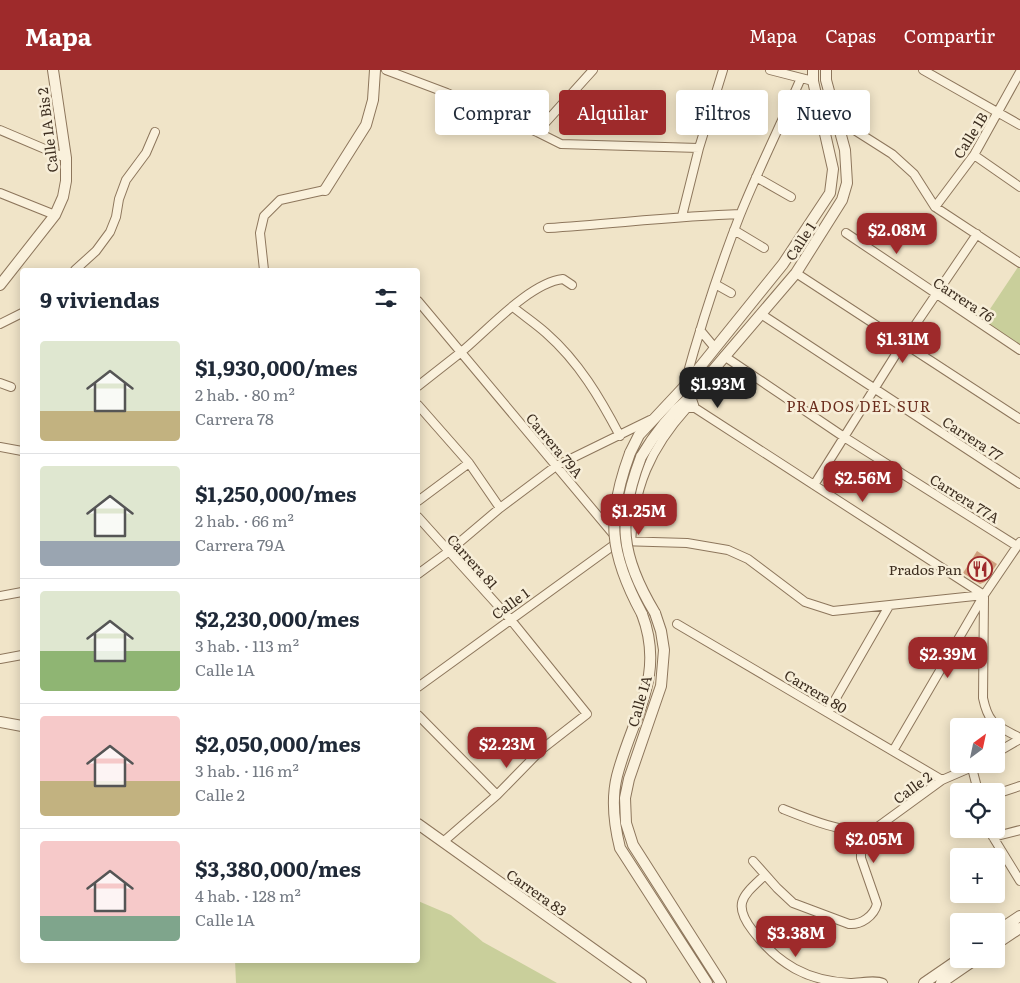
<!DOCTYPE html>
<html lang="es">
<meta charset="utf-8">
<style>
:root{--surface:#fff;--page:#f6f6f7;--text:#1f2937;--muted:#747a83;--line:#e0e1e3;--accent:#9e2a2b}
body{margin:0;font-family:Literata,serif;background:var(--page);color:var(--text);height:100vh;display:flex;flex-direction:column;font-size:19px;white-space:nowrap}
*{box-sizing:border-box;margin:0}
p{font-size:16px;color:var(--muted)}
.icon{flex:none;width:28px;height:28px;fill:none;stroke:currentColor;stroke-width:2;stroke-linecap:round;stroke-linejoin:round}
.map{position:relative;flex:1;overflow:hidden}
.drawer{position:absolute;left:20px;top:198px;width:400px;height:695px;display:flex;flex-direction:column;background:var(--surface);border-radius:5px;box-shadow:0 2px 12px #0003}
.drawer>*{flex:none}
.guide{position:absolute;left:435px;top:20px;width:475px;height:45px;display:flex;gap:10px}
.needle{width:32px;rotate:33deg}
.controls{position:absolute;left:950px;top:648px;display:grid;gap:10px}
.controls a{display:grid;place-items:center;width:55px;height:55px;border-radius:5px;background:var(--surface);box-shadow:0 2px 12px #0003;font-size:25px}
.price{position:absolute;translate:-50% -42px;padding:0 11px;border-radius:10px;background:var(--accent);color:#fff;font-size:16px;line-height:32px;filter:drop-shadow(0 1px 2px #0008)}
.price::after{content:'';position:absolute;left:50%;top:30px;width:15px;height:11px;margin-left:-8px;background:inherit;clip-path:polygon(0 0,100% 0,50% 100%)}
.price.on{background:#222;color:#fff}
ul{padding:0;list-style:none}
li{display:flex;align-items:center;gap:15px;height:125px;padding:0 20px}
li+li{border-top:1px solid var(--line)}
li span{display:grid;place-items:center;flex:none;width:140px;height:100px;border-radius:5px;color:#555}
li>.icon{margin-inline-start:auto}
span .icon{width:60px;height:60px;fill:#fffc;stroke-width:1}
li b{font-size:21px}
h2{display:flex;justify-content:space-between;align-items:center;height:60px;padding:0 20px;font-size:21px}
.pill{padding:0 18px;border-radius:5px;background:var(--surface);box-shadow:0 2px 12px #0003;font-size:18px;line-height:45px}
.pill.on{background:var(--accent);color:#fff}
header{display:flex;align-items:center;gap:30px;box-sizing:border-box;height:70px;padding:0 25px;background:var(--accent);color:#fff}
header strong{font-size:24px}
nav{display:flex;gap:28px;margin-inline-start:auto;font-size:18px}
.map>svg:first-child{display:block}
.green{fill:#c9cf9b}
.building{fill:#cf9f7d}
.lines{fill:none;stroke-linecap:round;stroke-linejoin:round}
.minor-casing{stroke:#8d765c;stroke-width:10}
.tertiary-casing{stroke:#8d765c;stroke-width:12}
.minor{stroke:#faf1dc;stroke-width:8}
.tertiary{stroke:#faf1dc;stroke-width:10}
.tertiary-bridge-casing{stroke:#8d765c;stroke-width:12;stroke-linecap:butt}
.tertiary-bridge{stroke:#faf1dc;stroke-width:10}
.labels{text-anchor:middle;dominant-baseline:central;stroke-width:5;stroke-linejoin:round;paint-order:stroke}
.street-label{font-size:14px;fill:#3d2e20;stroke:#f7eed8}
.poi-label{font-size:14px;fill:#3d2e20;stroke:#f7eed8;text-anchor:end}
.neighbourhood-label{font-size:15px;letter-spacing:1px;fill:#6b2e1e;stroke:#f7eed8}
</style>
<header>
<strong>Mapa</strong>
<nav><a>Mapa</a><a>Capas</a><a>Compartir</a></nav>
</header>
<div class="map">
<svg width="1020" height="913" viewBox="0 0 1020 913">
<rect width="100%" height="100%" fill="#f0e4c8"/>
<path class="green" d="M1020,194V280L980,254Z
M418,831L451,845L483,872L557,913H236L235,890H418Z"/>
<path class="building" d="M977,481L997,494L985,512L980,514L963,503Z"/>
<g class="lines">
<defs>
<path id="minor" d="M386,0L447,23L537,62L561,74L699,78
M770,0L813,11
M923,0L1020,55
M837,49L892,84L914,104L935,137L1020,193
M0,60L66,88
M537,62L593,0
M974,85L1020,117
M756,107L791,127
M0,123L55,145
M935,137L974,85L1020,2
M682,146L699,78L723,0
M548,158C612,154 676,146 740,144
M734,160L764,178
M846,163L1020,280
M75,200L96,181L110,162L116,147L119,129L126,110L146,83L155,62
M264,200L260,163L264,146L280,130L325,120
M796,203L1020,349
M715,214L731,223
M418,231L619,471L687,473L728,480L748,489L805,532L833,541L984,525
M513,237C524,246 536,254 546,263C579,292 600,328 620,366
M761,244L1020,414
M0,254L22,243
M700,260L715,278
M724,286L844,367L1017,476
M0,313L11,317
M418,316C432,305 446,294 460,283C487,261 529,213 563,209L572,215
M684,316C700,258 718,201 740,145C759,98 781,54 801,8
M691,326L695,338L984,525
M418,335L469,393L500,438
M0,377L22,381
M814,415L903,273L977,164
M418,431L469,393
M418,447L511,550L587,644L542,679L497,725L443,772
M631,472C634,417 650,379 687,338H695
M418,504L448,482L500,438L556,396L650,350
M0,526L22,522
M984,527L983,628C989,656 997,655 1020,668
M677,554L942,710
M0,589L22,585
M418,617L618,472
M828,642L889,536
M418,645L497,725
M893,681L984,525L1020,472
M996,683L1020,669
M972,698L978,721
M996,724L1020,716
M783,739C808,749 845,764 872,761L942,710L979,694
M990,759L993,767L1020,811
M993,767L1020,760
M753,791L777,818L793,833L849,854C861,855 874,846 877,834L861,788V762
M765,805C744,825 731,833 753,861C778,894 807,911 850,913C860,913 875,909 883,913"/>
<path id="tertiary" d="M325,120L366,55L373,30L375,0
M0,215L55,145L63,127L66,111V88L53,0
M630,383L639,365L683,318L783,194L830,123L833,99L813,11V0
M641,387C655,363 670,344 691,326L796,203L842,130L847,113L845,80L826,10V0
M655,543L661,561L664,580L661,616L629,709L625,728L626,753L633,775L721,913
M642,544C666,607 632,647 617,706C611,730 614,754 620,778L707,913
M0,652L22,656
M418,754L641,913
M996,862L1020,846
M996,874L1020,858
M924,913L959,889
M941,913L976,889"/>
</defs>
<use href="#minor" class="minor-casing"/>
<use href="#tertiary" class="tertiary-casing"/>
<use href="#minor" class="minor"/>
<use href="#tertiary" class="tertiary"/>
<defs>
<path id="tertiary-bridge" d="M630,383C606,448 609,483 642,544
M641,387C617,450 620,485 655,543"/>
</defs>
<use href="#tertiary-bridge" class="tertiary-bridge-casing"/>
<use href="#tertiary-bridge" class="tertiary-bridge"/>
</g>
<defs>
<symbol id="restaurant-ring" viewBox="-11 -11 22 22"><circle r="9.5" fill="#f7eed8" stroke="#9e2a2b" stroke-width="1.5"/><path d="M-5-6h1v4h1v-4h1v4h1v-4h1v5L-1.5 .5V6h-2V.5L-5-1ZM5-6V6H3V1.5H1.5Q1.5-4 5-6Z" fill="#9e2a2b"/></symbol>
</defs>
<g fill-rule="evenodd">
<use href="#restaurant-ring" x="966" y="485" width="28" height="28"/>
</g>
<g class="labels">
<g class="street-label">
<text transform="translate(47 60) rotate(-97)">Calle 1A Bis 2</text>
<text transform="translate(970 65) rotate(-58)">Calle 1B</text>
<text transform="translate(800 171) rotate(-57)">Calle 1</text>
<text transform="translate(964 229) rotate(33)">Carrera 76</text>
<text transform="translate(973 368) rotate(33)">Carrera 77</text>
<text transform="translate(555 375) rotate(50)">Carrera 79A</text>
<text transform="translate(965 428) rotate(32)">Carrera 77A</text>
<text transform="translate(473 491) rotate(48)">Carrera 81</text>
<text transform="translate(510 533) rotate(-36)">Calle 1</text>
<text transform="translate(816 621) rotate(31)">Carrera 80</text>
<text transform="translate(639 631) rotate(-74)">Calle 1A</text>
<text transform="translate(912 717) rotate(-36)">Calle 2</text>
<text transform="translate(537 822) rotate(35)">Carrera 83</text>
</g>
<g class="poi-label">
<text x="962" y="499">Prados Pan</text>
</g>
<g class="neighbourhood-label">
<text x="859" y="335">PRADOS DEL SUR</text>
</g>
</g>
</svg>
<div class="controls">
<a><svg class="needle" viewBox="-14 -14 28 28"><path d="M0-13l5 13h-10z" fill="#e53935"/><path d="M0 13l5-13h-10z" fill="#747a83"/></svg></a>
<a><svg class="icon" aria-label="locate" viewBox="0 0 24 24"><circle cx="12" cy="12" r="6"/><path d="M12 2v4M12 18v4M2 12h4M18 12h4"/></svg></a>
<a>+</a>
<a>−</a>
</div>
<b class="price" style="left:897px;top:185px">$2.08M</b>
<b class="price" style="left:903px;top:294px">$1.31M</b>
<b class="price on" style="left:718px;top:339px">$1.93M</b>
<b class="price" style="left:863px;top:433px">$2.56M</b>
<b class="price" style="left:639px;top:466px">$1.25M</b>
<b class="price" style="left:948px;top:609px">$2.39M</b>
<b class="price" style="left:507px;top:699px">$2.23M</b>
<b class="price" style="left:874px;top:794px">$2.05M</b>
<b class="price" style="left:796px;top:888px">$3.38M</b>
<div class="guide">
<a class="pill">Comprar</a>
<a class="pill on">Alquilar</a>
<a class="pill">Filtros</a>
<a class="pill">Nuevo</a>
</div>
<section class="drawer">
<h2>9 viviendas<svg class="icon" aria-label="filters" viewBox="0 0 24 24"><path d="M4 7h16M4 17h16"/><circle cx="9" cy="7" r="2"/><circle cx="15" cy="17" r="2"/></svg></h2>
<ul>
<li><span style="background:linear-gradient(#dfe7d0 70%,#c2b280 0)"><svg class="icon" aria-label="home" viewBox="0 0 24 24"><path d="M3 11l9-7 9 7M6 9v11h12V9"/></svg></span><div><b>$1,930,000/mes</b><p>2 hab. · 80 m²</p><p>Carrera 78</p></div></li>
<li><span style="background:linear-gradient(#dfe7d0 75%,#9aa5b1 0)"><svg class="icon" aria-label="home" viewBox="0 0 24 24"><path d="M3 11l9-7 9 7M6 9v11h12V9"/></svg></span><div><b>$1,250,000/mes</b><p>2 hab. · 66 m²</p><p>Carrera 79A</p></div></li>
<li><span style="background:linear-gradient(#dfe7d0 60%,#8fb573 0)"><svg class="icon" aria-label="home" viewBox="0 0 24 24"><path d="M3 11l9-7 9 7M6 9v11h12V9"/></svg></span><div><b>$2,230,000/mes</b><p>3 hab. · 113 m²</p><p>Calle 1A</p></div></li>
<li><span style="background:linear-gradient(#f6c9c9 65%,#c2b280 0)"><svg class="icon" aria-label="home" viewBox="0 0 24 24"><path d="M3 11l9-7 9 7M6 9v11h12V9"/></svg></span><div><b>$2,050,000/mes</b><p>3 hab. · 116 m²</p><p>Calle 2</p></div></li>
<li><span style="background:linear-gradient(#f6c9c9 75%,#7fa58c 0)"><svg class="icon" aria-label="home" viewBox="0 0 24 24"><path d="M3 11l9-7 9 7M6 9v11h12V9"/></svg></span><div><b>$3,380,000/mes</b><p>4 hab. · 128 m²</p><p>Calle 1A</p></div></li>
</ul>
</section>
</div>
